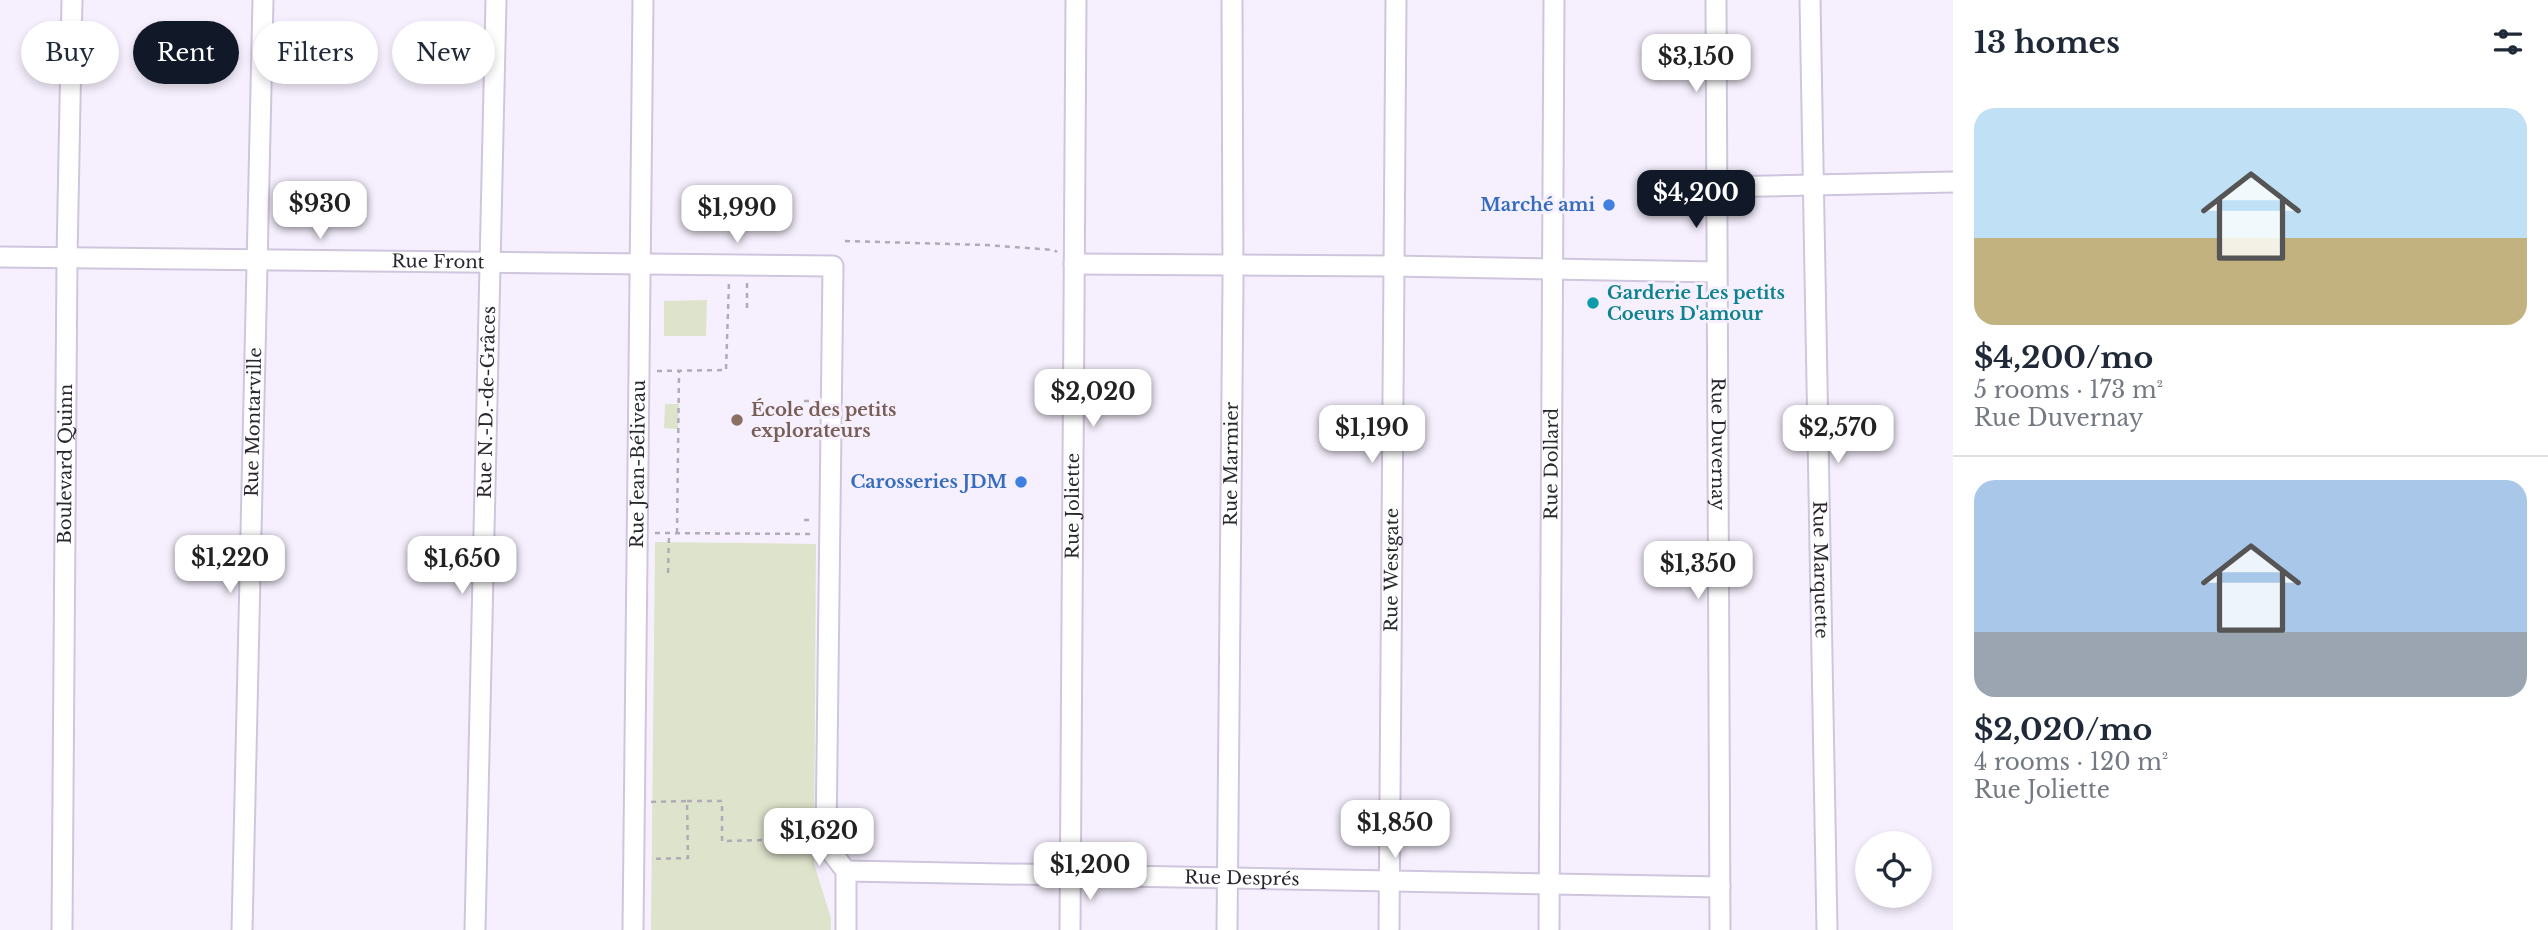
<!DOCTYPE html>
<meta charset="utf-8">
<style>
:root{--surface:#fff;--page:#f2f2f3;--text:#1f2937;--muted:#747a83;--line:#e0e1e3;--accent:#111827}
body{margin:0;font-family:"Libre Baskerville",serif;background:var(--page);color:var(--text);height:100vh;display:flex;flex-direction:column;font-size:26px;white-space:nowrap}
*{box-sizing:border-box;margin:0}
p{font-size:23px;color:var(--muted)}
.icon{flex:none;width:38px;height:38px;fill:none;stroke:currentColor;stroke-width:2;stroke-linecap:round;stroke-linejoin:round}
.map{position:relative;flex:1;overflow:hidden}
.panel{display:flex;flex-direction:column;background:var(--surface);width:595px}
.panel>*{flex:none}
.hud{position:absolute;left:21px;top:21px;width:665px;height:63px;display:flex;gap:14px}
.controls{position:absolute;left:1855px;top:831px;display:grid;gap:14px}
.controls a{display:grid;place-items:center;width:77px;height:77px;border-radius:50%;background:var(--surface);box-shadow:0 4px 10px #0003;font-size:35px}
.price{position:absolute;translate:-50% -60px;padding:0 16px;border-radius:14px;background:#fff;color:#222;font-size:23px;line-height:46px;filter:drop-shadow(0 2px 4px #0008)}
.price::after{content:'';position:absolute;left:50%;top:42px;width:21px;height:16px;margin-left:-10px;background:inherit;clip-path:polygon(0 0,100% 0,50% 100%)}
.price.on{background:var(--accent);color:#fff}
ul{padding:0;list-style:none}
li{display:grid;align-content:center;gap:14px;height:371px;padding:0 21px}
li+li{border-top:2px solid var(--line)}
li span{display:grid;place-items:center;height:217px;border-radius:21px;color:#555}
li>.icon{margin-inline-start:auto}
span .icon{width:126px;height:126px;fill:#fffc;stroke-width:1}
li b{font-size:30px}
h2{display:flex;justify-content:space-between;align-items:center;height:84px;padding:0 21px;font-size:30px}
.chip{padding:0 24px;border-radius:32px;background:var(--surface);box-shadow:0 4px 10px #0003;font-size:24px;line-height:63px}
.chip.on{background:var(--accent);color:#fff}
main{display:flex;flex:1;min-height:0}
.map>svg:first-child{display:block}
.green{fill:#dee3cb}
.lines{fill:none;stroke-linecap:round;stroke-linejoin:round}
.minor-casing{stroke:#cfc6dd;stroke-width:23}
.path{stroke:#b0abb7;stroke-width:2.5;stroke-dasharray:5 5;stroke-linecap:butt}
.minor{stroke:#fff;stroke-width:19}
.shop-dot{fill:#3f7fe0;stroke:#f6f0fe;stroke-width:2.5}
.culture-dot{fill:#0f9aa8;stroke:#f6f0fe;stroke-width:2.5}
.education-dot{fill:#8d6e63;stroke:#f6f0fe;stroke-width:2.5}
.labels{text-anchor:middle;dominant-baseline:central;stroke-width:6;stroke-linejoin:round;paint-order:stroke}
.shop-label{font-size:18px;font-weight:bold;fill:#366cbe;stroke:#f6f0fe;text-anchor:end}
.street-label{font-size:18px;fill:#2a262f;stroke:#f6f0fe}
.culture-label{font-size:18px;font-weight:bold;fill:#0d838f;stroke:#f6f0fe;text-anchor:start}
.education-label{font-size:18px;font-weight:bold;fill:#785e54;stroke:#f6f0fe;text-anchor:start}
</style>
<main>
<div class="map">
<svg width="1953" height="930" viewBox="0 0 1953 930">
<rect width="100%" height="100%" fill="#f6f0fe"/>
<path class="green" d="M707,300L706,336H664V301Z
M665,404H679L678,429L664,428Z
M655,542L816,544L814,864L831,918V930H651Z"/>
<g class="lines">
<defs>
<g id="minor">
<path id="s1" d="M1716,0L1720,930"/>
<path id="s2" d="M1810,0L1827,930"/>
<path d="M1716,187L1953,182"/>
<path id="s3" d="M0,257L833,266L826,839L833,854L846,871V930"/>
<path d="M1074,264L1393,266L1716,272"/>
<path id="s4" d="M846,871L1720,887"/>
<path id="s5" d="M62,930L67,258L72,0"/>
<path id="s6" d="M242,930L263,0"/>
<path id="s7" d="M475,930L496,0"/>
<path id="s8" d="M633,930L643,0"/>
<path id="s9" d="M1070,930L1076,0"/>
<path id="s10" d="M1227,930L1233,279L1232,0"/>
<path id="s11" d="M1389,930L1396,0"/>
<path id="s12" d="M1549,930L1554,0"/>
</g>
</defs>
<use href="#minor" class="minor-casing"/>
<path class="path" d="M845,241L986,245L1054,250L1057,252
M747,283V311
M657,371L726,370L729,282
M804,401H814
M804,520H813
M655,533L813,534
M677,533L679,372
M668,573L669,534
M687,801H722V841L808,839
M651,802L687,801L688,858L651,859"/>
<use href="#minor" class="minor"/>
</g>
<g class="shop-dot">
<circle cx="1609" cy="205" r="7"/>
<circle cx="1021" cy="482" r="7"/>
</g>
<circle class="culture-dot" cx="1593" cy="303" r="7"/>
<circle class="education-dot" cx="737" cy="420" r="7"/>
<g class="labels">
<g class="shop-label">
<text x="1595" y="205">Marché ami</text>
<text x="1007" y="482">Carosseries JDM</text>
</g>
<g class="street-label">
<text stroke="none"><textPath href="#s3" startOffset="438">Rue Front</textPath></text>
<text stroke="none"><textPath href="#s7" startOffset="528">Rue N.-D.-de-Grâces</textPath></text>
<text stroke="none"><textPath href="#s6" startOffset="508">Rue Montarville</textPath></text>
<text stroke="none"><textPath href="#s1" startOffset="444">Rue Duvernay</textPath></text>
<text stroke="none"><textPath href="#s5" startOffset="466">Boulevard Quinn</textPath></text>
<text stroke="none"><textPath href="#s8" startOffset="466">Rue Jean-Béliveau</textPath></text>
<text stroke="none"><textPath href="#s10" startOffset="466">Rue Marmier</textPath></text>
<text stroke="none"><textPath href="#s12" startOffset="466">Rue Dollard</textPath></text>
<text stroke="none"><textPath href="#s9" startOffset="424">Rue Joliette</textPath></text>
<text stroke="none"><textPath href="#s11" startOffset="360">Rue Westgate</textPath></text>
<text stroke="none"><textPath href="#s2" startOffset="570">Rue Marquette</textPath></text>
<text stroke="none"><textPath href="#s4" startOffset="396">Rue Després</textPath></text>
</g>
<g class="culture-label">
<text x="1607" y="293">Garderie Les petits<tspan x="1607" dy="21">Coeurs D'amour</tspan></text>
</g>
<g class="education-label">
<text x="751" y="410">École des petits<tspan x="751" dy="21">explorateurs</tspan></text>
</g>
</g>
</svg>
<div class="controls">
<a><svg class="icon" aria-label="locate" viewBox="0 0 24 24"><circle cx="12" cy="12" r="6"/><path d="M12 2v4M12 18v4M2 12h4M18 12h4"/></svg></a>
</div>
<b class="price" style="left:1696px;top:94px">$3,150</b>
<b class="price on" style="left:1696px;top:230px">$4,200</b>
<b class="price" style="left:320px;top:241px">$930</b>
<b class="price" style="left:737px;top:245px">$1,990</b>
<b class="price" style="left:1093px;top:429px">$2,020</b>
<b class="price" style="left:1372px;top:465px">$1,190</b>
<b class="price" style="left:1838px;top:465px">$2,570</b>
<b class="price" style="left:230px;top:595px">$1,220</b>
<b class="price" style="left:462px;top:596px">$1,650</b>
<b class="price" style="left:1698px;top:601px">$1,350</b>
<b class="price" style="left:1395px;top:860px">$1,850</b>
<b class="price" style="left:819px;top:868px">$1,620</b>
<b class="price" style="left:1090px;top:902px">$1,200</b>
<div class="hud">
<a class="chip">Buy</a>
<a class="chip on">Rent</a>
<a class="chip">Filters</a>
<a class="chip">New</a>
</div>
</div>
<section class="panel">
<h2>13 homes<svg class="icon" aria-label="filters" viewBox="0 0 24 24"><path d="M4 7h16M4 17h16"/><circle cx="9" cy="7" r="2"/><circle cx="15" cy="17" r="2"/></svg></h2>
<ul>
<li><span style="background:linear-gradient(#bfe0f5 60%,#c2b280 0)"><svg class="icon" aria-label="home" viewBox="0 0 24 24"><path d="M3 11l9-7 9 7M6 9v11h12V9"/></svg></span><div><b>$4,200/mo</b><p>5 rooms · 173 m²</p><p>Rue Duvernay</p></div></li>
<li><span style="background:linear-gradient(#a9c7e8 70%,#9aa5b1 0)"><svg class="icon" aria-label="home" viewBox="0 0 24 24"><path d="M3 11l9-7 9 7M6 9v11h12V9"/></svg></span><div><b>$2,020/mo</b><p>4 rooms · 120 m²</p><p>Rue Joliette</p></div></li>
</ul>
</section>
</main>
